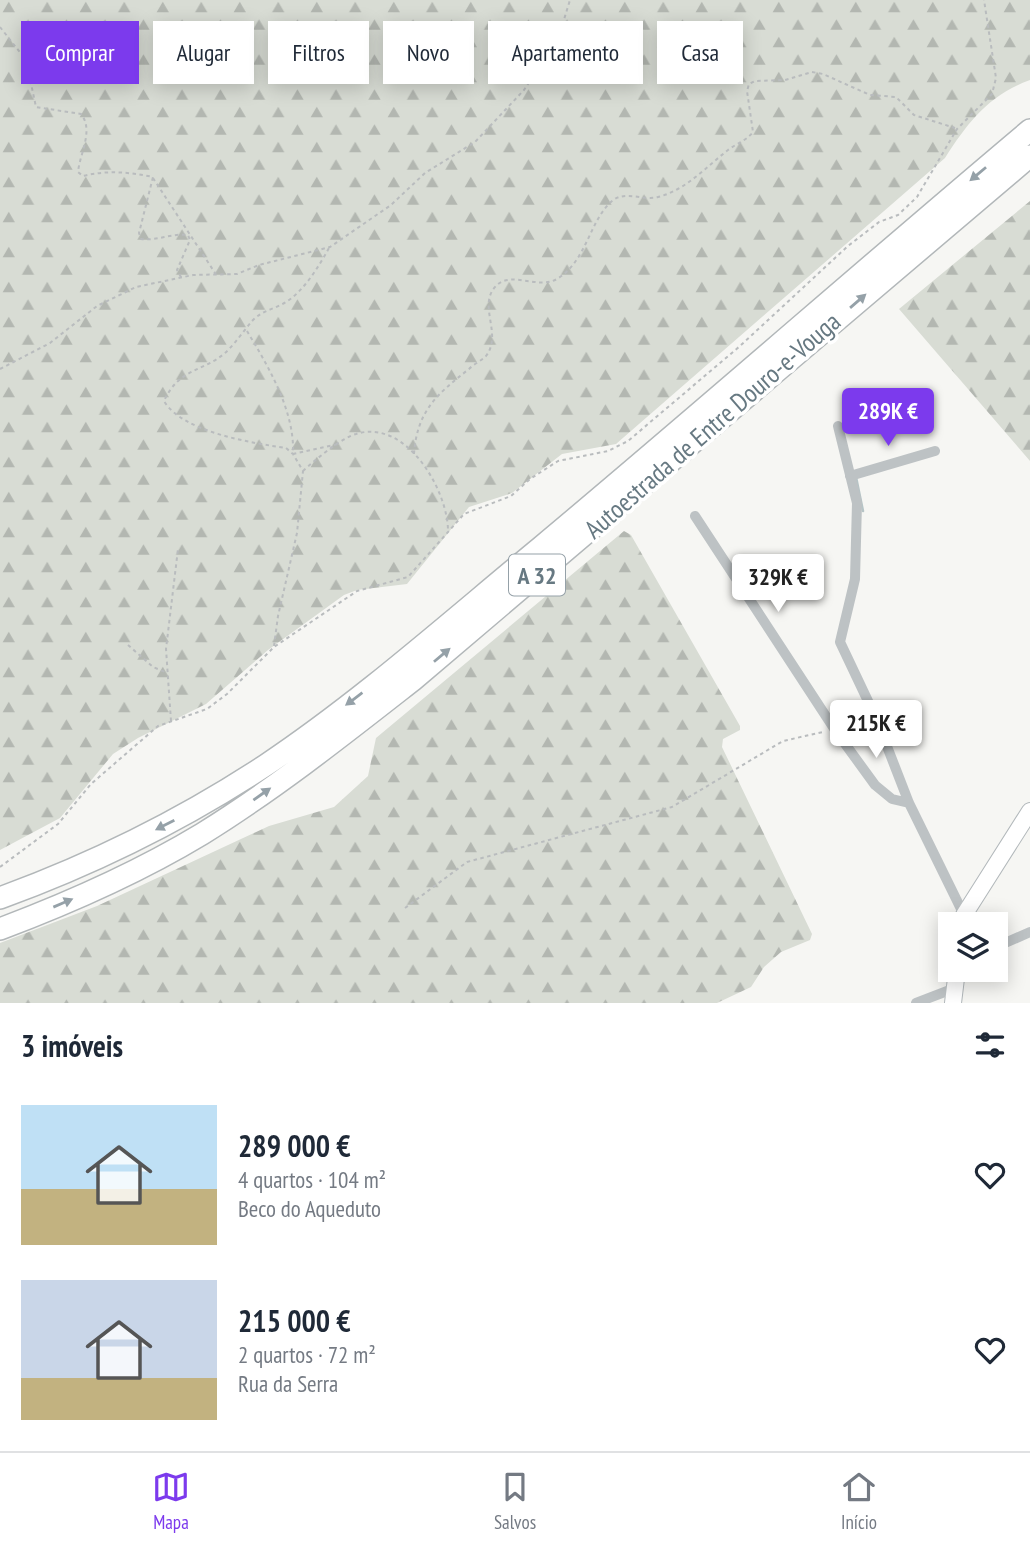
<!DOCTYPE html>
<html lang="pt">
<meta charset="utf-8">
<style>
:root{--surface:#fff;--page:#f2f2f3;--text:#1f2937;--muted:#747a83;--line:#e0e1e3;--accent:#7c3aed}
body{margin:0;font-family:"PT Sans Narrow",sans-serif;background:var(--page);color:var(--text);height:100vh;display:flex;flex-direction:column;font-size:26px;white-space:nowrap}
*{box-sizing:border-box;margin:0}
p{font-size:23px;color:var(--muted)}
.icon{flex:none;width:38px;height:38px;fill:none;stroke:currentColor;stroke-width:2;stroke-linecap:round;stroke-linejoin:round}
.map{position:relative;height:1003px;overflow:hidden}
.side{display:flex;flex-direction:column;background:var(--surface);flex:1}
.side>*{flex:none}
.top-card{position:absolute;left:21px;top:21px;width:989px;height:63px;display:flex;gap:14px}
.fabs{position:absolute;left:938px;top:912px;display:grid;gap:14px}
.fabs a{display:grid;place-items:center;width:70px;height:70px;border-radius:0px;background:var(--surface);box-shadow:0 4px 18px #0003;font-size:35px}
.price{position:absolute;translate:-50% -60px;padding:0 16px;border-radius:7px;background:#fff;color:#222;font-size:23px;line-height:46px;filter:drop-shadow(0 2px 4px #0008)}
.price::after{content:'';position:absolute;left:50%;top:42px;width:21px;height:16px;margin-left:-10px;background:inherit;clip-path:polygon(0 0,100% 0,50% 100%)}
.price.selected{background:var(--accent);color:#fff}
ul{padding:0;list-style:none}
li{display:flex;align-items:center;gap:21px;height:175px;padding:0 21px}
li span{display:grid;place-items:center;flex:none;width:196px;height:140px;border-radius:0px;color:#555}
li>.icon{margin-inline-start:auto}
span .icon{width:84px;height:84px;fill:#fffc;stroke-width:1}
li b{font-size:30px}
h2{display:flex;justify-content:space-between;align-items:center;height:84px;padding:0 21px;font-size:30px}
.chip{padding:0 24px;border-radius:0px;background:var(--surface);box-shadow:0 4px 18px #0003;font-size:24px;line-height:63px}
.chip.selected{background:var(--accent);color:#fff}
.menu{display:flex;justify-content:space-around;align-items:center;height:98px;border-top:2px solid var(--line);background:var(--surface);font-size:19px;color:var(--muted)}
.menu a{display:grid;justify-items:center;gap:4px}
.menu .selected{color:var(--accent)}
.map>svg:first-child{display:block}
.forest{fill:url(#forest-firs)}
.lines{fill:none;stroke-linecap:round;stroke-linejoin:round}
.stream{stroke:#b6c4c6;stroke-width:2.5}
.secondary-casing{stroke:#b2b8bb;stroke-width:18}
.highway-casing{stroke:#b2b7b9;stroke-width:24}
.path{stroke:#b9bcbe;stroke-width:2;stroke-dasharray:3.5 3.5;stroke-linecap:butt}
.street{stroke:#bdc2c4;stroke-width:10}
.secondary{stroke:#fff;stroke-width:16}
.highway{stroke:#fff;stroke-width:21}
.oneway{fill:#95a1a8}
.labels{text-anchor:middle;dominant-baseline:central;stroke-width:7;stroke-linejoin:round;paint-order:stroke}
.shield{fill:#fff;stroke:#95a1a8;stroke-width:2}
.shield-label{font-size:24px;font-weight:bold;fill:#677982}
.street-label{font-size:26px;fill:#677982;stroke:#fff}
</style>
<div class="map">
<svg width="1030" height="1003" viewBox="0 0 1030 1003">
<defs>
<pattern id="forest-firs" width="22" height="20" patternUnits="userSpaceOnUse" patternTransform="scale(1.75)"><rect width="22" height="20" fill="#d8dcd4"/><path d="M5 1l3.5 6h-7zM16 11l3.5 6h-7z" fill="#b3b7b1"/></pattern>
</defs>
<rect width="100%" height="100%" fill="#f6f6f3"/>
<path class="forest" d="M0,0H1030V80C989,95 968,122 945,158L616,444L562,454L512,493L469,507L407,584L357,590L344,595L268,650L206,704L138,738L113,754L60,818L0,850Z
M1030,201V461L899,309Z
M624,531L631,535L740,726V730L723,739L722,747L812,934L810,940L781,952L764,967L751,987L717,1003H0V943L97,906L269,826L334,807L368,776L376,738Z"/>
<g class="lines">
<path class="stream" d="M856,477L863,511"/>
<defs>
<path id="secondary" d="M963,924L964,915L1030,811
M953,1003L957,970"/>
<path id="highway" d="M0,898C93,864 184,819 266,765C363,700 451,621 541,547C705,410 866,268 1030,130
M0,929C69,903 139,872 202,834C276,788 344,734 413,680L1030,156"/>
</defs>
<use href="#secondary" class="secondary-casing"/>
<use href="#highway" class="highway-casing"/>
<path class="path" d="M0,27L26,60L36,107L81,114C94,130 80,153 78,172L83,176C107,170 129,172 153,177L139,233L141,239C157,241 172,233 188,235L190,240L177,270L181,277
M153,178L217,276
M247,331C268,366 295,411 293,454L338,444
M0,369L50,343L97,306L136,287L193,275L237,274L259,265L330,247L391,205L425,173L475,142L524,90L558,39L570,0
M414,454C417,411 437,394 469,369C474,364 481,361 486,356C503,334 477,305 496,286C511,270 538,290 557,279C587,261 589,221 612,201C625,190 643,201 658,197C686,190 706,167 728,150C737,143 746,141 753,132L747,91L749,84L755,81L785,80L812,72L823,74L870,95L896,97L914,115L955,128
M303,471C315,460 341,438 356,434C406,418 448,490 448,531
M128,645L153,667L165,672
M274,646L278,616L297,533L303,471L293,454L286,448C252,443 182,432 164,401C179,368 203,372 225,353C236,343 244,330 253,320C263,310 275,309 286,302C304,291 319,266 329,248
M171,721L166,649L178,549
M0,867L58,824L91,784L158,726L207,709L227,694L274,647L357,591L408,577L464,514L511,496L530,479L558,461L608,451L628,441L740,346L848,246L879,222L898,215L917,197L957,129L992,94L996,78L984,0
M405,908L467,862L672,807L783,741L823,732"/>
<path class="street" d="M838,426L857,503L855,579L840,642L876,718L909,803L964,915
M850,476L935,451
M695,516L835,730L875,785L892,799L909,803
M835,730L876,718
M996,947L1030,932
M916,1003L955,988"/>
<use href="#secondary" class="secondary"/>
<use href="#highway" class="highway"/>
</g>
<defs><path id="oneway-solid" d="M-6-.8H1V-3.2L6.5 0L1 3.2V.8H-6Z" transform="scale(1.75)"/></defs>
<g class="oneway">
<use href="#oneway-solid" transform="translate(978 174) rotate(140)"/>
<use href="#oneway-solid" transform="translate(858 301) rotate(-41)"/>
<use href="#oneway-solid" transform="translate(442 655) rotate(-40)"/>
<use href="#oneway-solid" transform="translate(354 699) rotate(143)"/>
<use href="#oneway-solid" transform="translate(262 794) rotate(-35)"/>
<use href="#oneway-solid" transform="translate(165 825) rotate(153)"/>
<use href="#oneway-solid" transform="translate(63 903) rotate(-23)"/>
</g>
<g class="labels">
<rect class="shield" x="509" y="554.5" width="56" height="41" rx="5"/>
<g class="shield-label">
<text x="537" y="575">A 32</text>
</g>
<g class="street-label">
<text transform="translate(712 425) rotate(-41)">Autoestrada de Entre Douro-e-Vouga</text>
</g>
</g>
</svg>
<div class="fabs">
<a><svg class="icon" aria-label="layers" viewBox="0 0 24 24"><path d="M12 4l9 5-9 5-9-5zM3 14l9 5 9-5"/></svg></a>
</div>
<b class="price selected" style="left:888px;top:448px">289K €</b>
<b class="price" style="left:778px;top:614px">329K €</b>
<b class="price" style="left:876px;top:760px">215K €</b>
<div class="top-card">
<a class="chip selected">Comprar</a>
<a class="chip">Alugar</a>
<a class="chip">Filtros</a>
<a class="chip">Novo</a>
<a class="chip">Apartamento</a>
<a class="chip">Casa</a>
</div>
</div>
<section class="side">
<h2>3 imóveis<svg class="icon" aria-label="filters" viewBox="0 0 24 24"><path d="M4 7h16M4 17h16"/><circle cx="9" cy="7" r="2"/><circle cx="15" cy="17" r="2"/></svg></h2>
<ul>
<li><span style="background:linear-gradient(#bfe0f5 60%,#c2b280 0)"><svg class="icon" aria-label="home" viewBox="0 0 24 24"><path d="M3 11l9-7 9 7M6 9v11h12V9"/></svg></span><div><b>289 000 €</b><p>4 quartos · 104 m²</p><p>Beco do Aqueduto</p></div><svg class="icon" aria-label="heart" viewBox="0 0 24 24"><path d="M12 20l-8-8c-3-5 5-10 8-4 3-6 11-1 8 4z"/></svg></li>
<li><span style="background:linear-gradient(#c9d6e8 70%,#c2b280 0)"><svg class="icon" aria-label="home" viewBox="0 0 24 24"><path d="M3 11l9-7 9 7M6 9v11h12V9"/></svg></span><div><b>215 000 €</b><p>2 quartos · 72 m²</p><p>Rua da Serra</p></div><svg class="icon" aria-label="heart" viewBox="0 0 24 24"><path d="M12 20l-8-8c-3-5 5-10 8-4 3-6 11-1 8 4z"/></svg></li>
</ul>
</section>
<nav class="menu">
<a class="selected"><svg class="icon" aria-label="map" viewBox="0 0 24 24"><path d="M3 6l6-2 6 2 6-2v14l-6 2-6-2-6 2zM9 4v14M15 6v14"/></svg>Mapa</a>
<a><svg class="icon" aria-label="saved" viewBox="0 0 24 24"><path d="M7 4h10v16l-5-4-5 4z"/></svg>Salvos</a>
<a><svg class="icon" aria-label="home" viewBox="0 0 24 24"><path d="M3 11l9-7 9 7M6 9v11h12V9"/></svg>Início</a>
</nav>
